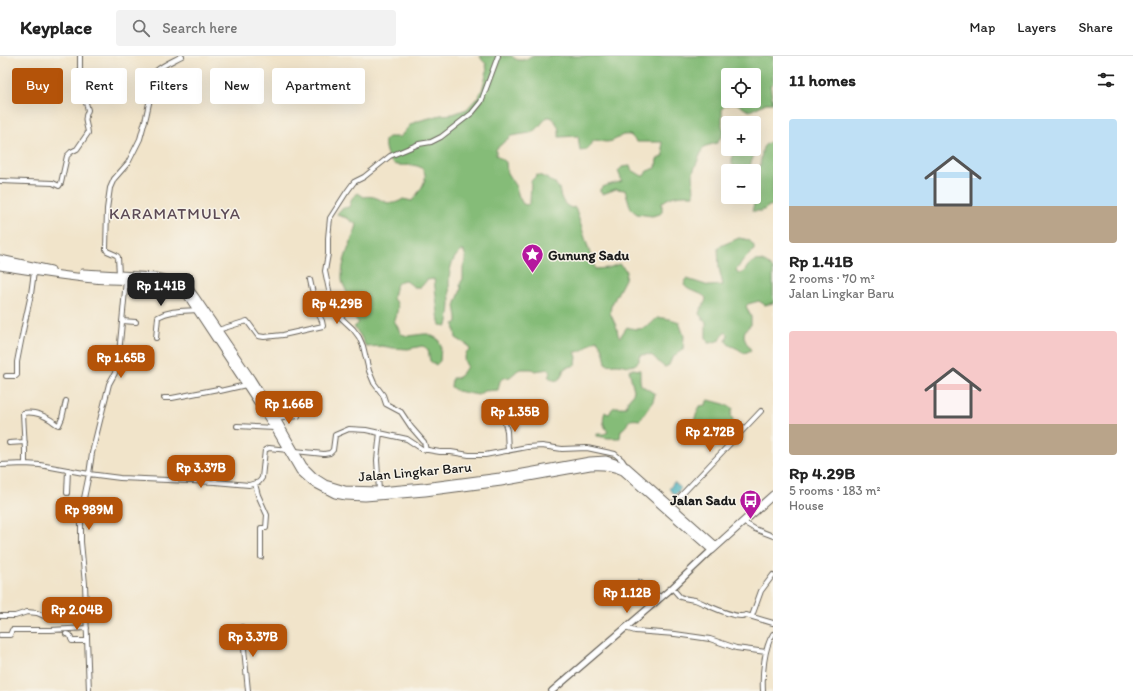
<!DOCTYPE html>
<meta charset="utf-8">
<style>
:root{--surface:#fff;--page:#f2f2f2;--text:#222;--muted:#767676;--line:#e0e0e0;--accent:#b45309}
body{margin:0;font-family:Itim,sans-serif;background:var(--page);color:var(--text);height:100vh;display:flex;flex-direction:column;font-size:15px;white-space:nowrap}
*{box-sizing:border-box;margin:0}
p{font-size:13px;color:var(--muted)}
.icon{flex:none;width:22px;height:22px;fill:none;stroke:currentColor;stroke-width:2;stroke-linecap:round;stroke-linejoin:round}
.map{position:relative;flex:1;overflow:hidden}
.side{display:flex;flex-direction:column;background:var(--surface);width:360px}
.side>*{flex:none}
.hud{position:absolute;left:12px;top:12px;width:380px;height:36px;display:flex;gap:8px}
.tools{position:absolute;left:721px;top:12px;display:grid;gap:8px}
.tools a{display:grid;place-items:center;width:40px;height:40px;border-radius:4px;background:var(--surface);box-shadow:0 4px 16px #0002;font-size:20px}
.price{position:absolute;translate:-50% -34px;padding:0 9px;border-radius:8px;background:var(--accent);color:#fff;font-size:13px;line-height:26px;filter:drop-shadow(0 1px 2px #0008)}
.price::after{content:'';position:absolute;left:50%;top:24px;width:12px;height:9px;margin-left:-6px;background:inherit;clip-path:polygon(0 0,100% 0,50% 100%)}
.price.on{background:#222;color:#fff}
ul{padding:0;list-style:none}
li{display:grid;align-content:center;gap:8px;height:212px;padding:0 16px}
li span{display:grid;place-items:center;height:124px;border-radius:4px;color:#555}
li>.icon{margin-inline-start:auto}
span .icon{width:72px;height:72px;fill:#fffc;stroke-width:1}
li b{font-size:17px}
h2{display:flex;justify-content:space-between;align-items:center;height:48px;padding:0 16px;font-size:17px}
.pill{padding:0 14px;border-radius:4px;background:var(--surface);box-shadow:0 4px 16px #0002;font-size:14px;line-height:36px}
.pill.on{background:var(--accent);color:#fff}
header{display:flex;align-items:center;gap:24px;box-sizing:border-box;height:56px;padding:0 20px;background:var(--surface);border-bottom:1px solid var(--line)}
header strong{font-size:19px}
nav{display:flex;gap:22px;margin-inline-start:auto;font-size:14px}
.search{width:280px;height:36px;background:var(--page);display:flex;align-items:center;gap:10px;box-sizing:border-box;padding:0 14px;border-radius:4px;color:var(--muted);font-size:15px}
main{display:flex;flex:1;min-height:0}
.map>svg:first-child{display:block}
.forest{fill:#85bc78;stroke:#506c4a;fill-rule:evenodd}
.water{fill:#3babb9;stroke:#2c646a}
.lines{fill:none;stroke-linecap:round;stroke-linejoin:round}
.street-casing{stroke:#676259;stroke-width:6}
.secondary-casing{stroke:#676259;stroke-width:8}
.highway-casing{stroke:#676259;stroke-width:9}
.street{stroke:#fff;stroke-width:4}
.secondary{stroke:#fff;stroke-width:5.5}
.highway{stroke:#fff;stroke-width:7}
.labels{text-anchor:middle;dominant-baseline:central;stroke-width:3;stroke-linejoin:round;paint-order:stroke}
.poi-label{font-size:14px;font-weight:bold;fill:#1c1c1c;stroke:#f7f3e8;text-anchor:start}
.street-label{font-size:14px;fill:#1c1c1c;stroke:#f7f3e8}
.quarter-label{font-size:16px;letter-spacing:1px;fill:#5c4a55;stroke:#f7f3e8}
</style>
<header>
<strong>Keyplace</strong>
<div class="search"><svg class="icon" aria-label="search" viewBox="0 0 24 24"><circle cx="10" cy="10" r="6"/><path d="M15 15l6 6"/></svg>Search here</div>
<nav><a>Map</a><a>Layers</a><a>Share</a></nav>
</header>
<main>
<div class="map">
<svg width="773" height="635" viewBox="0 0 773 635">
<rect width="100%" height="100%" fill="#f7f3e8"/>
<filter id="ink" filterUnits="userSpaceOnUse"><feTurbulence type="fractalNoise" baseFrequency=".025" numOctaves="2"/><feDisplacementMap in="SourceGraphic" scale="8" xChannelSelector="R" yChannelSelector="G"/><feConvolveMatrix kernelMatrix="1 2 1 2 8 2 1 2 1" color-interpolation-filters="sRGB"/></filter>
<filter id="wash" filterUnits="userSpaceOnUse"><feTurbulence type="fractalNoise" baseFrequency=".012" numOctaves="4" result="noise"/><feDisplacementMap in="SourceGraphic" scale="16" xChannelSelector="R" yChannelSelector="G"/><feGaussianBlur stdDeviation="0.9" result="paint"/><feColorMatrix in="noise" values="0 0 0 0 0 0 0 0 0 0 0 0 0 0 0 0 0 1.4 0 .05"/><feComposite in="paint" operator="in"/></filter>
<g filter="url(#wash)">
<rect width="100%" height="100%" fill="#f1e4ca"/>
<path class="forest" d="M480,0H512C517,6 525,5 531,0H773V27L770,29L773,47H766L750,55L745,53L736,47L726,49L722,52V71L724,76L717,87L706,90L703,92L693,116L694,139C683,139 671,138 662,147V156L660,158L652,160L637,158L631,153L625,134L616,133L603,138L600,136V133C606,128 615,128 622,125L618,115L622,111L630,110L632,114L642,120H644L647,115L656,112L657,103L664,100L662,86H637L630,79C619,78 622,81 614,84C609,87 602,86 597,84L592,86L587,94L580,95L578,80L559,81C560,72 557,67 551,61H547L537,73L530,77L511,80L496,93V99L506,106L507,117L516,131L519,141L523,148L527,149L530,147L531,125L537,119C542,119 556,127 559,132C559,133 560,137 560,138C562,145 565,150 572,152L574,151L576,154L595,213L608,212L619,208L625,213L626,216L625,223L611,250L610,257L617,272L618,279L620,281L627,271C636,274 643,274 651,268C653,266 655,263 658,262C662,261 675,264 679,266L684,280L683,293L672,302L669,309L665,311C654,305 656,296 641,299L639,301V305C631,314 625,308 616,308C612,308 610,309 606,308C605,300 603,290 597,284C588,287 585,296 575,296L577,301L576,309L565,312C563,314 563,316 562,319C559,326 553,326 548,320L551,317L549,313L535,315L532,313H521L518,314L510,321L503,322L500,325L498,334L484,335L478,339L457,335L451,331L452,322H458C461,318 465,315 467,310L464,304L467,295L469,296L470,295L469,290L456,282L454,268L457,266V261L455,250L461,233L460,229L461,226L463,223V212L466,202L464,195H461C446,207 449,228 450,245C450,253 449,262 447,270L440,269L439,266L434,223L427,224L421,231H414L405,224C395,225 394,235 393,243C401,249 397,256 394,264L401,278L408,280L424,278H428L438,283L441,290L440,305L436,309L430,305L428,294L425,291L422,290L408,293L393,292L382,290L366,291L360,279L354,271L359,267C353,260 347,254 342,247L347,243C349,235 342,230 342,223C341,204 352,186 357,169L347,162L337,159C339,153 343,152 349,151L352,142L358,137L364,141C381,137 385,155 403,143L412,145C417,138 427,127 425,118C421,104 404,112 394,108C388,105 380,85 388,81C389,81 398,81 400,81L411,68L418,65L441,59L453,58L467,53L478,41L482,34L487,15L486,8L482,4ZM728,19H754V45H728Z
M773,84V149L769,150L762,155H752L756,140L754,128V115H738C729,108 731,101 738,93H754V87L757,92L750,109L754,112L759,111C762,105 761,93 764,90C766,88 770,86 773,84Z
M739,182L749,184L754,190V194L743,205L736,214L738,218C746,217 745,212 750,208C758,201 767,206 773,213V247L765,249L759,245L748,248L746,250L751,261V269C739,277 745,285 751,294L747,296L744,297C742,296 739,293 736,292C732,290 729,290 726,285L728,278L725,276L720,284L711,287H708L706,281V266L699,258C700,251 705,250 706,242C700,235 690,237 684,229L686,224L687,223L709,230L723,229L719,212L718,191Z
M633,313L640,314V324L641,329L655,338L653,345L640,364C623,362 632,368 621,374L620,382H608L597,380V378H604L608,376C603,369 602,364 605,356L608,358L610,357C613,348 618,352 626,351L628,344L633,338L634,334L629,314Z
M709,344L724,348L733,352L731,359L733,364V368L728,376L721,377L713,374L707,376L699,372L697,368L694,364L700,350L706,349L707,345Z"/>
<path class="water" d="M674,426L681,432L675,439L669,433Z"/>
</g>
<g filter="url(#ink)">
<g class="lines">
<defs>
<path id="street" d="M0,125L53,127L59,130L61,127L67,100L71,96L77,93L88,77C87,66 83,66 88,54L81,29L80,16V0
M119,219L118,201L116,199L107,195L106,193L107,153L110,132L114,123L128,107L140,83L146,61L156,15C164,8 173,5 182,0
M126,224L119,298L115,317L109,328L92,397L89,418L120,422L215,426L249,429L259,426L262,422L265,394L269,392L288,394
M122,265L136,266
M218,274L247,265L258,280L264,281L283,279L323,270L322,265L313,247V244L314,242L310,224
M156,282L158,261C170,254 184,255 197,254
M6,320H16L17,319V306L24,270L31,238L34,216
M164,342H172L218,333L220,335L246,329
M276,363L298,360
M504,363L507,375L508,395
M237,370L275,372
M9,387L25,386
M426,394L424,386L411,371L401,356L386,348L383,339L374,327L369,315L363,290L359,281L353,273L337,258L330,239L325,215L328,198V182L330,162L346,137L354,126L364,121L390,100L419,88L431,86L441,81L472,57L481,46L498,0
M295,395L324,398L330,397L333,394L335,379L349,373L366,374L407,383L422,393L440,396H451L469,399H485L527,391L542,390L562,393L587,392L615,398L622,404L626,410
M25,408V394L23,357C33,355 42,358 51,364C54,366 55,368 59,369L62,362L66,345
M0,409L25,408L40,409L89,418L82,452L81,466V486L85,528L89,635
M215,426C216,418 217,414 223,409
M255,428L258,439L267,459L266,472H261V501
M379,435L377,404L380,376
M67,437L68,414
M671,450L761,355
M82,452H97
M743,466L755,473L773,480
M639,526L660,541
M672,532L680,541C685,543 690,543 695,544C706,548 736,564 746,559L773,567
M0,560H15L27,556L37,557L44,560L86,557
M752,560L761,535L773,519
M242,571L248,635
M625,572L635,575L675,578L710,583L736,592L766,596
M66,578L70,579L71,583L72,585H87
M0,579H10L12,574H51L87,572
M763,635C762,618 764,592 773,578"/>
<path id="secondary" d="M552,635L672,532L712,494"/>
<path id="highway" d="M0,203L51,214
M0,210C31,215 62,220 94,223C120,226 169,221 188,240L275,372L300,415L312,426L335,438L346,440L365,441L425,436L501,426L590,410C603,409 612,410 623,415L712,494L773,439
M83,217L155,221L174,225L189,233L195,241L251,323L276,363L303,410L314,421L325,428L345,434L379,435L424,431L500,421L590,405L606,404L627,411L716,490"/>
</defs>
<use href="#street" class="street-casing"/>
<use href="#secondary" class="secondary-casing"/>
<use href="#highway" class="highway-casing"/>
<use href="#street" class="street"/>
<use href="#secondary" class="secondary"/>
<use href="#highway" class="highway"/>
</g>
</g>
<defs>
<symbol id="sight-pin" viewBox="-11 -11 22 30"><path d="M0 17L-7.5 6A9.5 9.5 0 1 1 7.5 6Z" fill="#b5179e" stroke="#f7f3e8"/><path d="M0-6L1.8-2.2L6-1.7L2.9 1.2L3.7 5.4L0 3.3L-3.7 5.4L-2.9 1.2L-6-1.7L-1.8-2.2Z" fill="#fff"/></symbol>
<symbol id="bus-pin" viewBox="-11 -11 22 30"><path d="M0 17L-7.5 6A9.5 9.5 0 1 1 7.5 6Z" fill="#b5179e" stroke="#f7f3e8"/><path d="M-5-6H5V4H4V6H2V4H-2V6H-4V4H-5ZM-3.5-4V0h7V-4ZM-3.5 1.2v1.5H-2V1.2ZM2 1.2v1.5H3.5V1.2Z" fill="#fff"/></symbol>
</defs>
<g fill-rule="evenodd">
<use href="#sight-pin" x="520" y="186" width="25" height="34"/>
<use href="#bus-pin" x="738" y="432" width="25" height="34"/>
</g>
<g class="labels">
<g class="poi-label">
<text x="548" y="199">Gunung Sadu</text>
<text x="736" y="444" text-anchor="end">Jalan Sadu</text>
</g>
<g class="street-label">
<text transform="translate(415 416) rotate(-5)">Jalan Lingkar Baru</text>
</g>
<g class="quarter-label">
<text x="175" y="157">KARAMATMULYA</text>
</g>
</g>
</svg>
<div class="tools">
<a><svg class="icon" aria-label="locate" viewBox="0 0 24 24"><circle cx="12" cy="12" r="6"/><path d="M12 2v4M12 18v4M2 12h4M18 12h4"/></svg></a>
<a>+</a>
<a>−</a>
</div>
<b class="price on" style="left:161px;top:251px">Rp 1.41B</b>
<b class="price" style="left:337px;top:269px">Rp 4.29B</b>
<b class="price" style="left:121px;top:323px">Rp 1.65B</b>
<b class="price" style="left:289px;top:369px">Rp 1.66B</b>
<b class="price" style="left:515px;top:377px">Rp 1.35B</b>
<b class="price" style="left:710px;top:397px">Rp 2.72B</b>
<b class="price" style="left:201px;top:433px">Rp 3.37B</b>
<b class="price" style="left:89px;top:475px">Rp 989M</b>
<b class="price" style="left:627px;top:558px">Rp 1.12B</b>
<b class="price" style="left:77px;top:575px">Rp 2.04B</b>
<b class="price" style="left:253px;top:602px">Rp 3.37B</b>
<div class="hud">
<a class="pill on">Buy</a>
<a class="pill">Rent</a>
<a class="pill">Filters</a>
<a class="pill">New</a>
<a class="pill">Apartment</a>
</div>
</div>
<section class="side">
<h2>11 homes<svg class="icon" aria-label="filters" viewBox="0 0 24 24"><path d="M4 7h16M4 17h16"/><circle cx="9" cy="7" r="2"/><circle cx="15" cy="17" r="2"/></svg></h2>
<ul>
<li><span style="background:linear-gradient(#bfe0f5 70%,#b9a48a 0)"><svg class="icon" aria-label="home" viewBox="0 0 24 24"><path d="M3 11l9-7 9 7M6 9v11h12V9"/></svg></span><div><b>Rp 1.41B</b><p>2 rooms · 70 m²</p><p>Jalan Lingkar Baru</p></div></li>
<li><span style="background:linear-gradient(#f6c9c9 75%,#b9a48a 0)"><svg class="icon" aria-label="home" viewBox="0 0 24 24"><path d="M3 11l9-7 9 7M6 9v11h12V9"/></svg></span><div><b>Rp 4.29B</b><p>5 rooms · 183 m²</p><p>House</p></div></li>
</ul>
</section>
</main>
